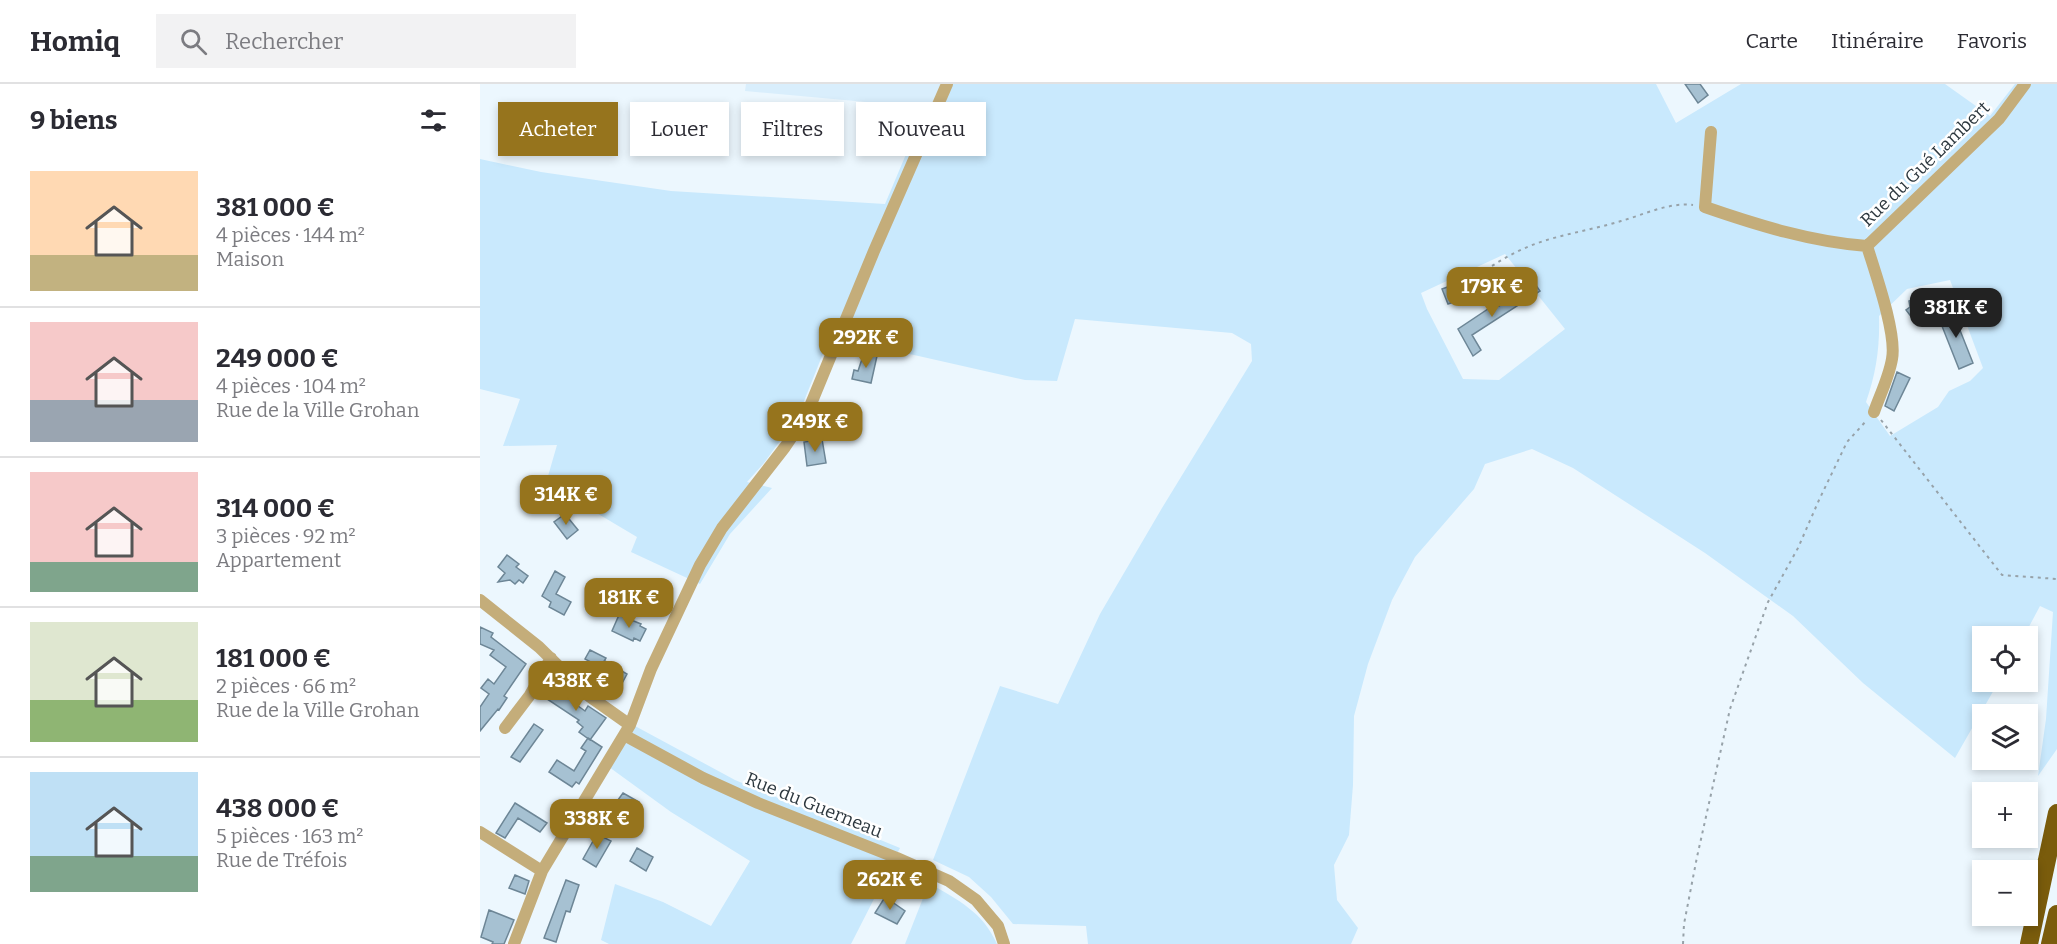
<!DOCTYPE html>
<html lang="fr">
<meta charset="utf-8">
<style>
:root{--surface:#fff;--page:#f2f2f3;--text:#2b2b33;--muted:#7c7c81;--line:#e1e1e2;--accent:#96741d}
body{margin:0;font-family:Bitter,serif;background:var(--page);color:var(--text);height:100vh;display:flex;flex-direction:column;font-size:22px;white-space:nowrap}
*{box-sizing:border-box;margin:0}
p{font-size:20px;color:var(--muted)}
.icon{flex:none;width:33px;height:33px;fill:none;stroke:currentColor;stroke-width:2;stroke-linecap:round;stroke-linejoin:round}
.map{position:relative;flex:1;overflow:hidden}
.sheet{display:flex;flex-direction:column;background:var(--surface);width:480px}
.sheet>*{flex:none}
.hud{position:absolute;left:18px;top:18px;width:570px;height:54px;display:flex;gap:12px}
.tools{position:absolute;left:1492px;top:542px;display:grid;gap:12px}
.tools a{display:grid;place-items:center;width:66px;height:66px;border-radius:0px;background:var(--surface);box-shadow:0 3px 9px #0003;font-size:30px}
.price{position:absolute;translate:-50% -51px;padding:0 14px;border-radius:12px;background:var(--accent);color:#fff;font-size:20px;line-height:39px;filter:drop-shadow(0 2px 3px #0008)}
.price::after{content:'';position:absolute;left:50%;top:36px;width:18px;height:14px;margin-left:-9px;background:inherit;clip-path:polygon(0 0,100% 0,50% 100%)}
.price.active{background:#222;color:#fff}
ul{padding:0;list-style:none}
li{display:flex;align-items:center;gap:18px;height:150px;padding:0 30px}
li+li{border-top:2px solid var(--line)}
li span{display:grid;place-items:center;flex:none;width:168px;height:120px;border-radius:0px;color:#555}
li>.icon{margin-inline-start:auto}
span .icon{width:72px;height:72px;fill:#fffc;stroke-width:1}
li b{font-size:26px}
h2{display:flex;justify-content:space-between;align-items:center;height:72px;padding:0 30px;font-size:26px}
.chip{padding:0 21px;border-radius:0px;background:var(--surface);box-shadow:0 3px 9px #0003;font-size:21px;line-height:54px}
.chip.active{background:var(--accent);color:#fff}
header{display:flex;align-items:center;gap:36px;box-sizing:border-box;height:84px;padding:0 30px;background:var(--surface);border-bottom:2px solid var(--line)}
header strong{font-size:28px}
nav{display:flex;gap:33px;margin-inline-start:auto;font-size:21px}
.search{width:420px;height:54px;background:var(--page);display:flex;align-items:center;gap:15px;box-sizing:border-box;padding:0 21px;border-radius:0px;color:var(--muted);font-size:22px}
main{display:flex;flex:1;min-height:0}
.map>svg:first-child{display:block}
.built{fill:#d9eefc}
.green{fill:#c9e9fd;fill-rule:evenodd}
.building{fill:#a6c1d2;stroke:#6d8696;stroke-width:1.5}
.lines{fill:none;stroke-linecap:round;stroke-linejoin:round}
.path{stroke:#97a2a9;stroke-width:2;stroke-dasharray:3 4.5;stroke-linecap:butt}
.minor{stroke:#c4ad7a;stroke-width:12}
.highway{stroke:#7a5c0c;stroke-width:18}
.labels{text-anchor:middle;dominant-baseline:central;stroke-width:5;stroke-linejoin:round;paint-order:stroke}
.street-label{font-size:18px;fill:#2c373e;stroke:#fff}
</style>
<header>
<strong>Homiq</strong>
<div class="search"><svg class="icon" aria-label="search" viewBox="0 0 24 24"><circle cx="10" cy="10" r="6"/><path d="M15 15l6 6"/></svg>Rechercher</div>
<nav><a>Carte</a><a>Itinéraire</a><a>Favoris</a></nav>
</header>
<main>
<section class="sheet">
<h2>9 biens<svg class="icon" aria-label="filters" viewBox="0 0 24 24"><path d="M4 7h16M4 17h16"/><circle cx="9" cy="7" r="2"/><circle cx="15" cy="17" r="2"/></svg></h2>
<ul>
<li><span style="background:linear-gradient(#ffd9b3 70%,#c2b280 0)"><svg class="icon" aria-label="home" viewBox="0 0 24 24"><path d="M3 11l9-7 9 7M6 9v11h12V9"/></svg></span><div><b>381 000 €</b><p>4 pièces · 144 m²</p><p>Maison</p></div></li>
<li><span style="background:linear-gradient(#f6c9c9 65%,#9aa5b1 0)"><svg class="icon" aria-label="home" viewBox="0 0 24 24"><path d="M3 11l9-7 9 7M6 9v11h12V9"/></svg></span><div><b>249 000 €</b><p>4 pièces · 104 m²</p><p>Rue de la Ville Grohan</p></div></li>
<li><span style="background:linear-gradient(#f6c9c9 75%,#7fa58c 0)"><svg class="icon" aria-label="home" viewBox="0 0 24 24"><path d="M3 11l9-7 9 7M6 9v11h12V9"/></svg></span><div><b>314 000 €</b><p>3 pièces · 92 m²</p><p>Appartement</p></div></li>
<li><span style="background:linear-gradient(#dfe7d0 65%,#8fb573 0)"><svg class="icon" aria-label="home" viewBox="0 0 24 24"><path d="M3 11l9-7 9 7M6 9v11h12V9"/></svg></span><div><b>181 000 €</b><p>2 pièces · 66 m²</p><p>Rue de la Ville Grohan</p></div></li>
<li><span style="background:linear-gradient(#bfe0f5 70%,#7fa58c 0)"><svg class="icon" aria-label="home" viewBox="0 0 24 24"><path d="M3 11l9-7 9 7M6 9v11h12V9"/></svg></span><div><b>438 000 €</b><p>5 pièces · 163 m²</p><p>Rue de Tréfois</p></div></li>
</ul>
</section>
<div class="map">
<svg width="1577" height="860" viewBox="0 0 1577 860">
<rect width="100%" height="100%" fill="#ecf7fe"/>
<path class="built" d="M266,0H472L463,25L265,7Z"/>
<path class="green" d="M472,0H1176L1196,39L1261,0H1465L1510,32L1535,0H1577V665L1558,692L1566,635L1573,528L1560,522L1544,552H1503V597H1519L1475,674L1383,599L1313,532L1225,469L1093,384L1052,365L1005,380L994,405L935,473L912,516L888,580L874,632L873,701L869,751L854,781L857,816L878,844L871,860H608L606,842L533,840L511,813L489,793L453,776L520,602L578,620L620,530L682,424L772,277L771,260L752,249L595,235L577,297L545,296L350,252L318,332L284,379L267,398L292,404L250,450L220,500L151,468L157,453L66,399L77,361L23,362L40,315L0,305V75L61,88L191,107L405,120L446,23L463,25ZM1025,170L1085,245L1019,296L983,295L947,225L941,209ZM1470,196L1503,284L1490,297L1469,307L1458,323L1410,352L1386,318C1396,290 1400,263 1399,232L1427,205Z
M155,642L255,696L420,764L371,860H129L121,856L135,800L183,818L231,842L270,777L191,728L129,683Z
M449,799C478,816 503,828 517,860H425Z"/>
<path class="building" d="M1205,0H1220L1228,11L1218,19Z
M1055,200L1060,207L992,251L1001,266L993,272L978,245L1017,219L1019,222Z
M973,201L979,216L968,220L962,205Z
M1441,213L1444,221L1453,218L1457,230L1436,239L1426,226L1430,223L1429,217Z
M1472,226L1493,279L1479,285L1458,232Z
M384,269L397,272L391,299L372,295L374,286L378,287Z
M1417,288L1430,294L1414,327L1405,322Z
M342,355L346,379L327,382L324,358Z
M85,430L98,446L87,455L74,438Z
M27,471L39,480L36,483L48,492L43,499L39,496L35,500L30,496L18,498L25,489L18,483Z
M75,487L85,493L76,510L91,518L84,531L69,523L71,518L62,512Z
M139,531L161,540L160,542L166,545L160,557L154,554L153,557L132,547Z
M0,543L13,549L11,553L46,580L24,612L27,614L19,626L18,625L0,647V623L9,610L1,604L8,595L14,600L26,583L10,571L14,566L0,560Z
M110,566L126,574L123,579L125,577L147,590L134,614L118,605L117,607L107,599L120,583L105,575Z
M68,600L105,627L108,622L126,634L110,656L99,648L103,643L97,638L99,636L61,611Z
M54,640L63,646L40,678L31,673Z
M108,654L122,663L99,700L96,698L92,703L69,688L77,676L94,687L106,667L101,664Z
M143,709L159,718L152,730L135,720Z
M35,719L67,739L60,748L38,734L25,754L16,749Z
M117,750L131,757L116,783L103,775Z
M157,764L173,773L166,787L150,777Z
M35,791L49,797L45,810L29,804Z
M86,796L99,801L90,828L86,827L76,858L64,854Z
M405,813L425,827L417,840L395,829Z
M9,826L34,836L24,860H12L13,858L1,853Z"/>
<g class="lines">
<path class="path" d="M993,194C1013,181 1033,168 1055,160C1082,150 1112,146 1141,137C1163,131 1189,118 1213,121
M1401,336L1522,491L1577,495
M1203,860L1204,840L1217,773L1250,625L1288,518L1318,464L1339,416L1367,358L1387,336"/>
<path class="minor" d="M1231,48L1225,123C1277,141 1332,158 1387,162
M1394,328C1400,311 1409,293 1412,275C1417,250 1395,188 1387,162L1519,35L1545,0
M0,516L59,563L109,612L150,641
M25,644L50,611L71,574
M144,651L223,694L278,719L417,774L469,797L496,816L518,842L524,860
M0,748L62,787
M34,860L62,787L150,641L171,585L220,481L242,444L305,363L326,332L394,167L467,0"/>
<path class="highway" d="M1549,860L1577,729
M1570,860L1577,830"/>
</g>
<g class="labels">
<g class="street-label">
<text transform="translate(1445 80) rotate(-44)">Rue du Gué Lambert</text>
<text transform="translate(334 721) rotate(22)">Rue du Guerneau</text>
</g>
</g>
</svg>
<div class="tools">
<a><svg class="icon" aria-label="locate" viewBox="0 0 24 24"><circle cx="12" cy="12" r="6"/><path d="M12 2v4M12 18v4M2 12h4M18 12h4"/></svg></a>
<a><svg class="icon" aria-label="layers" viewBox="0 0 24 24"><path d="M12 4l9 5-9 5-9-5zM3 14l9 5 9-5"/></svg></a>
<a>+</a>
<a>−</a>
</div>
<b class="price" style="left:1012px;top:234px">179K €</b>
<b class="price active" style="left:1476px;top:255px">381K €</b>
<b class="price" style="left:386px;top:285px">292K €</b>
<b class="price" style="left:335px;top:369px">249K €</b>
<b class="price" style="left:86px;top:442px">314K €</b>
<b class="price" style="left:149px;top:545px">181K €</b>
<b class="price" style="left:96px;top:628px">438K €</b>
<b class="price" style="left:117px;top:766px">338K €</b>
<b class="price" style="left:410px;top:827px">262K €</b>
<div class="hud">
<a class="chip active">Acheter</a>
<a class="chip">Louer</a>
<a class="chip">Filtres</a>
<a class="chip">Nouveau</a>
</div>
</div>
</main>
